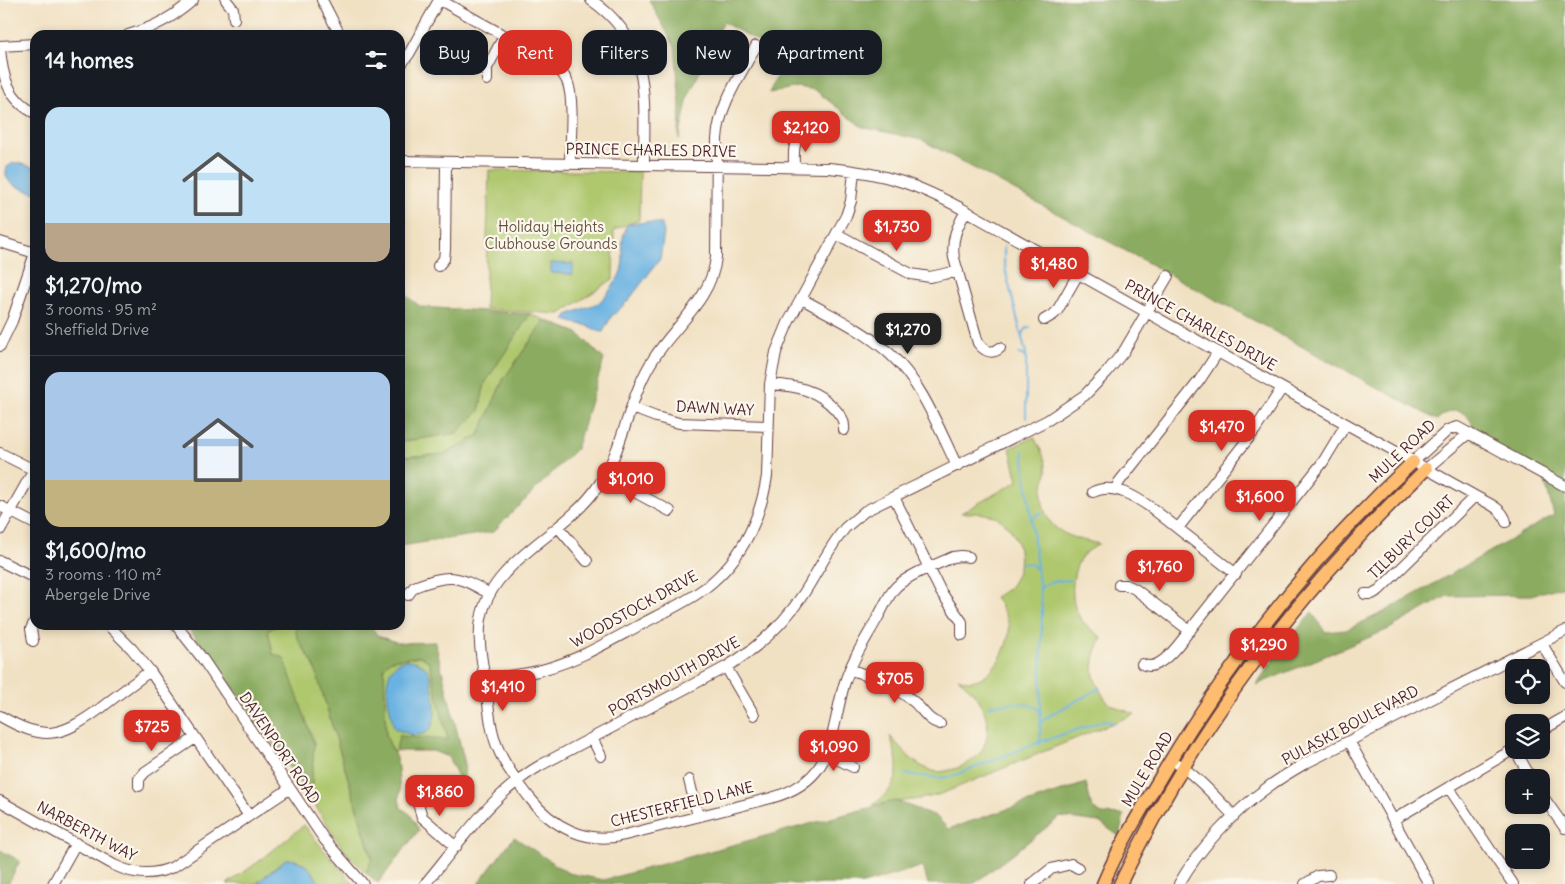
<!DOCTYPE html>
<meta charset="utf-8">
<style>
:root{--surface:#171b24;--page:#20242c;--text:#f1f3f6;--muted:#9ea1a6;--line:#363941;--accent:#d93025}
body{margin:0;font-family:Delius,sans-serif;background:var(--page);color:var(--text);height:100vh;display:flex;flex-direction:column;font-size:19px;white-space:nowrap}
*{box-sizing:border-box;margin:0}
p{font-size:16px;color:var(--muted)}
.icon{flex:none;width:28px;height:28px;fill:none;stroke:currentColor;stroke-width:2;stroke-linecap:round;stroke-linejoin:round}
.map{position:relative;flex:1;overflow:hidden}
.panel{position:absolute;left:30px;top:30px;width:375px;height:600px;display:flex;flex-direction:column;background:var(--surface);border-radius:15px;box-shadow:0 2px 8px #0003}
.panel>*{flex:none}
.banner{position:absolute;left:420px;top:30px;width:475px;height:45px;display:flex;gap:10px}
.tools{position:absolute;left:1505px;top:659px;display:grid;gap:10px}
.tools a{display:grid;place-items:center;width:45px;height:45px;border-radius:10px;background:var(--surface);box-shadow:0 2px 8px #0003;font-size:25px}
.price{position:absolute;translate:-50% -42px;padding:0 11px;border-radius:10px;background:var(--accent);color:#fff;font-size:16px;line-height:32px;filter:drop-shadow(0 1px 2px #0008)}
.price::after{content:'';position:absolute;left:50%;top:30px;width:15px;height:11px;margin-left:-8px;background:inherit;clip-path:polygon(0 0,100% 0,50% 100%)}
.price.selected{background:#222;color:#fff}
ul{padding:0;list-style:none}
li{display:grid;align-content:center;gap:10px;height:265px;padding:0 15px}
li+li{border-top:1px solid var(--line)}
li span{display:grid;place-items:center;height:155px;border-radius:15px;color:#555}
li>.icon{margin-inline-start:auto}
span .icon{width:90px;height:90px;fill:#fffc;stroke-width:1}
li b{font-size:21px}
h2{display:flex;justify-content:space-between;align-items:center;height:60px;padding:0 15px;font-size:21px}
.tag{padding:0 18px;border-radius:15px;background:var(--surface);box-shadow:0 2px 8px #0003;font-size:18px;line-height:45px}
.tag.selected{background:var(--accent);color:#fff}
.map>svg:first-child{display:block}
.green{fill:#afc86e;stroke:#7c744c}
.forest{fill:#8bac61;stroke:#6a6646}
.water{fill:#6ab2e1;stroke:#5a6886}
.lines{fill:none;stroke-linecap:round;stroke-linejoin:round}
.stream{stroke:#6ab2e1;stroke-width:2}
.minor-casing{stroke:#633c42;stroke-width:12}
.major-casing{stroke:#633c42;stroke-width:15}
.minor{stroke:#fff;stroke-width:10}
.major{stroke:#fdbc70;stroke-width:12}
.labels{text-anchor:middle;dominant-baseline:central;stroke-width:4.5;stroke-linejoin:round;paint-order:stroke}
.street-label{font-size:15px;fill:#4a1f2b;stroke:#fbf7ec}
.park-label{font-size:15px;fill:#68523f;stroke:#fbf7ec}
</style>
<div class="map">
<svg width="1565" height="884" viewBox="0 0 1565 884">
<rect width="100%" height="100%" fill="#fbf7ec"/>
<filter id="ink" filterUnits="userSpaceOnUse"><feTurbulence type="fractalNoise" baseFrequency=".02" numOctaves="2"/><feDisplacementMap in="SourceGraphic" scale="10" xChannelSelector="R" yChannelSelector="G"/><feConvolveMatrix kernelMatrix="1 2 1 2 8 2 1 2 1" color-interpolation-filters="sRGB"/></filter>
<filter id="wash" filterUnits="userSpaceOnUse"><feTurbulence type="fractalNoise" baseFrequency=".0096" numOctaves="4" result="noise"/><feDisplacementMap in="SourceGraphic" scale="20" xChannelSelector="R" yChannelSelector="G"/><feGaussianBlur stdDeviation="1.12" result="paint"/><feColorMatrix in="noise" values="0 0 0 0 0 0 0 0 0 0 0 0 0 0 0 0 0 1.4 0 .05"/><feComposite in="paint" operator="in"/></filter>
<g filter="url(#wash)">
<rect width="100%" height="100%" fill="#f1e1c3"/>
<path class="green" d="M489,170L640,172L639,220L614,230L613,279L560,314L485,309Z
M530,314L545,320L503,380L479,435L445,454L400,457V442L457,433L479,411L485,383Z
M1034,437C1038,445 1045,456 1046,466C1048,476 1041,487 1042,497C1045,532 1069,537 1099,544C1093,548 1084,553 1080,559C1071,574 1070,602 1079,616C1085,626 1094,631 1102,638C1093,656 1089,672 1100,690C1102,694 1105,700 1109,703C1117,708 1126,711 1135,714L941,794C918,801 896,801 873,805C902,784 901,768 890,736C902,749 913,764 930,770C939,774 951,770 960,767C992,754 994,724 977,697C972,690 964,684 958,678C961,679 966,681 969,681C991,681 1009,649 1009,629C1009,618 1001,607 995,597C1002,593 1009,589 1013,582C1026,562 1019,531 999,519C987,512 974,513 961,513L1018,481L1010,448Z
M275,625H295L297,638L314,665L372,859L366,873L343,849L311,799L314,743L273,654L268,630L275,627Z
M421,656L429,661L448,741L399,736L396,751L394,753L386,736L384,667L391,660Z
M304,825L323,849L354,884H319C313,869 302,859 286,859L256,884H227L261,860Z"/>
<path class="forest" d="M649,0H1565V586L1531,595L1447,596L1389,629L1256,685L1279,652L1312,612L1325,632L1346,630L1386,611L1554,515L1544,478L1473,439C1473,435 1474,427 1472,423C1463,406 1448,409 1437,420L922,140L862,127L815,90L797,87L769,93L786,57L723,22L688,97L679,139L680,105L675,47Z
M400,291L421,307L530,314L485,383L479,411L457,433L400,442Z
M545,320L578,333L604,359L576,449L493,532L400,546V457L445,454L479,435L503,380Z
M185,625H275V627L268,630L273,654L284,658L314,743L311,799L210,655Z
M295,625H370L378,636L399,643L435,642L465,764L463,786L448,757L433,751H396L399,736L448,740L429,662L421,656L391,660L384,667L386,736L397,760L400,791L399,799L401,808L410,814L419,830L378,883L366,873L372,858L314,665L297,638Z
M1086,783L1092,808L1102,814L1124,815L1119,836L1099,822L1060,817L975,883L970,884H928L923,866L863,884H478L514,837L568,873L604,880L890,802L896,801L936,816L948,829Z
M0,850L20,861L8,884H0Z"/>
<path class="water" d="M13,163H19L35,168V193C22,188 1,185 7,167Z
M647,222L662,224L664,233L660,259L628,301L611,317L603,332C597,332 594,328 588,326C580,323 571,324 565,319L567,315L598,303C606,297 621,277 622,267C625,249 618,243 628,224Z
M571,262L573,263V275L570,274L551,273V263L570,264Z
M405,660C413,660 420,662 426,668C431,674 431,684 433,691C439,724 432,747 394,728C390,706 376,669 405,660Z
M286,859C302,859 313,869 319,884H256Z"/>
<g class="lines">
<path class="stream" d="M1004,247V261L1007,277L1026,354V418
M1022,335L1026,329L1030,327
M1019,354L1023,355L1025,358
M1023,451L1042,609L1040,745
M1032,520L1036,515L1042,513
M1021,563L1031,564L1037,570
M1040,589C1047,580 1059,581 1070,580
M988,706C1001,703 1032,700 1041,712
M1041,722L1047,717L1100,688
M905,774L938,778L950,777L1040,742L1106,720L1113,723"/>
</g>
</g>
<g filter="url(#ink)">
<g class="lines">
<defs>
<path id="minor" d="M226,0L233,9L234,19
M322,0L340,35
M440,0L548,60C556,66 563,72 567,81C575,99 570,143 570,164
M591,0C653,42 644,100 644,165
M128,35C153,28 174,17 193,0
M0,46L35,44
M756,46C740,76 719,105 717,139L716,257C712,299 676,324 654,358C628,397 625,447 598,486C574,522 533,541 505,573C493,586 484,602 481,619C477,641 483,665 486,687C489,709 490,733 500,753C507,769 519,784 529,797C552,827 587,845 625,835L771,798C835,780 829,738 844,685C851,661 866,639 878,617C884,607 888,595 896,587C909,574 936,565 953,557L961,556L969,557
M0,48C2,75 8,100 35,113
M400,66L409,54L439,0
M487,80V68L504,36
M400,161L829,168C885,173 917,184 966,211L1475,496C1487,503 1503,508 1506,522
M794,167C794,154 792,143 802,133
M966,211C957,227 951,239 954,258L978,343C984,351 992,355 1000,348
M837,234L911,274L930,277L958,271
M0,242L35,253
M438,266L444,259L445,250L446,162
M802,299C832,316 864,330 890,354C922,383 938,427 957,466
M1044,320L1054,314L1057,311L1078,274
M0,346L12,321L35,253
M770,384C795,386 817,389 835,409C840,415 845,420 844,430
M632,408L656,417L679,423L768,426
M0,453L34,470
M1413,462L1448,430L1457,427L1565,486
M1426,469L1469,433
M605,476L670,511
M1116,489L1119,482L1199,381L1218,352
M1093,492C1113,482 1136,497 1153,509L1236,574
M894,497L941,592L962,622V635
M0,506L35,524
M558,527L587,561
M1178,528L1255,430L1282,388
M0,530L35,468
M0,561L35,578
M1119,585H1127L1135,589L1190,631
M1365,594H1372L1379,590L1475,496
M408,595L414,587C450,573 457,575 490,594
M108,625L132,649L150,671L249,816
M176,625L202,658L324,839L363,884
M33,641L31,629L35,621
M1542,644L1565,682
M1142,664C1155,672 1171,654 1179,644L1323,462L1346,424
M726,667L754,715
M850,669C872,678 896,686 914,702C923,710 928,721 940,724
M485,679C505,676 526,675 545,669C578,660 608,642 638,626C658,615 679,606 698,593C738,566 760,523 767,476L770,384L776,352L788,323L846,216L851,201L854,171
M0,716C45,742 61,737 101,708C117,695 134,683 150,671
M1541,731L1565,717
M592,738L601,756
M1349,741L1429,884
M1515,750L1531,778
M827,754L853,767
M1171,760C1196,774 1214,796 1234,816
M689,780L698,816
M139,786V779L145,772L195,738
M1449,788L1513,884
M415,793L422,817L456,847
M1541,794L1565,828
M0,801L114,865C134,875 153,876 173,867L289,789
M1393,820L1514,749
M53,884L76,843
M425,884C461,841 492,793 541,765L726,667C758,648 784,624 804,593C816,574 826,554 839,536L845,528L865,511L1048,420L1085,395L1107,372L1124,351L1168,276
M1032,884L1051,869L1071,864L1078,868
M1179,884C1199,848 1235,811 1268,787C1280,778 1292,771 1304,764L1565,631
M1305,884L1318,876L1329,875"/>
<path id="major" d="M1103,884C1120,844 1144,805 1166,768C1234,655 1316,552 1413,462
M1120,884C1196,725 1299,591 1426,469"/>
</defs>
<use href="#minor" class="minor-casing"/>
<use href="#major" class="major-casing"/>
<use href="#minor" class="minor"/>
<use href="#major" class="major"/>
</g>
</g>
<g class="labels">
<g class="street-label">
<text transform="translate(651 150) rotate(1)">PRINCE CHARLES DRIVE</text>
<text transform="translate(1201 325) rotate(29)">PRINCE CHARLES DRIVE</text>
<text transform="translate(715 408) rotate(3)">DAWN WAY</text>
<text transform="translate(1402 451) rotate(-43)">MULE ROAD</text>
<text transform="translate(1411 537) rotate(-44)">TILBURY COURT</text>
<text transform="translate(634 609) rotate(-29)">WOODSTOCK DRIVE</text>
<text transform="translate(674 676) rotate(-29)">PORTSMOUTH DRIVE</text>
<text transform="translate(1350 725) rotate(-28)">PULASKI BOULEVARD</text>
<text transform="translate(280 748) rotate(56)">DAVENPORT ROAD</text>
<text transform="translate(1147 769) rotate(-59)">MULE ROAD</text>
<text transform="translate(682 804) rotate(-14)">CHESTERFIELD LANE</text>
<text transform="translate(87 831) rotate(28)">NARBERTH WAY</text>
</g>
<g class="park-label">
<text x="551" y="226">Holiday Heights<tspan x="551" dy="17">Clubhouse Grounds</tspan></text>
</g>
</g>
</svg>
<div class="tools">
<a><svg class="icon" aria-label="locate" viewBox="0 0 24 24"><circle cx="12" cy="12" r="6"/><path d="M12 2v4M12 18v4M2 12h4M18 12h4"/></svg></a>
<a><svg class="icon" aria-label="layers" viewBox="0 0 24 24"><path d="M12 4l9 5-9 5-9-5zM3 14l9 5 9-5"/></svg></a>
<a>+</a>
<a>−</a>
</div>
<b class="price" style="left:806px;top:153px">$2,120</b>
<b class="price" style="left:897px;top:252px">$1,730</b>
<b class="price" style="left:1054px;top:289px">$1,480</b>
<b class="price selected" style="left:908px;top:355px">$1,270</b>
<b class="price" style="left:1222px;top:452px">$1,470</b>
<b class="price" style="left:631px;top:504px">$1,010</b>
<b class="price" style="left:1260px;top:522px">$1,600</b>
<b class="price" style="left:1160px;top:592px">$1,760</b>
<b class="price" style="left:1264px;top:670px">$1,290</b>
<b class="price" style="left:895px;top:704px">$705</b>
<b class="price" style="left:503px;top:712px">$1,410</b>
<b class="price" style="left:152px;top:752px">$725</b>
<b class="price" style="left:834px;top:772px">$1,090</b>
<b class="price" style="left:440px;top:817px">$1,860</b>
<div class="banner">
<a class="tag">Buy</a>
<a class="tag selected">Rent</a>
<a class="tag">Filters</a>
<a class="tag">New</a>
<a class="tag">Apartment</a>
</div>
<section class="panel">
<h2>14 homes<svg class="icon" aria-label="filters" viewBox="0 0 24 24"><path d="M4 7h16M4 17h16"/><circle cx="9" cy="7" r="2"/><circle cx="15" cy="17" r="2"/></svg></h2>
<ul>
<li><span style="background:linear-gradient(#bfe0f5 75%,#b9a48a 0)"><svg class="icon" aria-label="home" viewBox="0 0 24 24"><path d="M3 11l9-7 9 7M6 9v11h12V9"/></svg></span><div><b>$1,270/mo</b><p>3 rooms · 95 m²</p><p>Sheffield Drive</p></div></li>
<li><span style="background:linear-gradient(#a9c7e8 70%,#c2b280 0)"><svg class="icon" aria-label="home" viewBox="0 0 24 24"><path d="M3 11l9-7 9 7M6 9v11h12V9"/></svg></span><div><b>$1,600/mo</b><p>3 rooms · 110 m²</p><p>Abergele Drive</p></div></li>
</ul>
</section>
</div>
